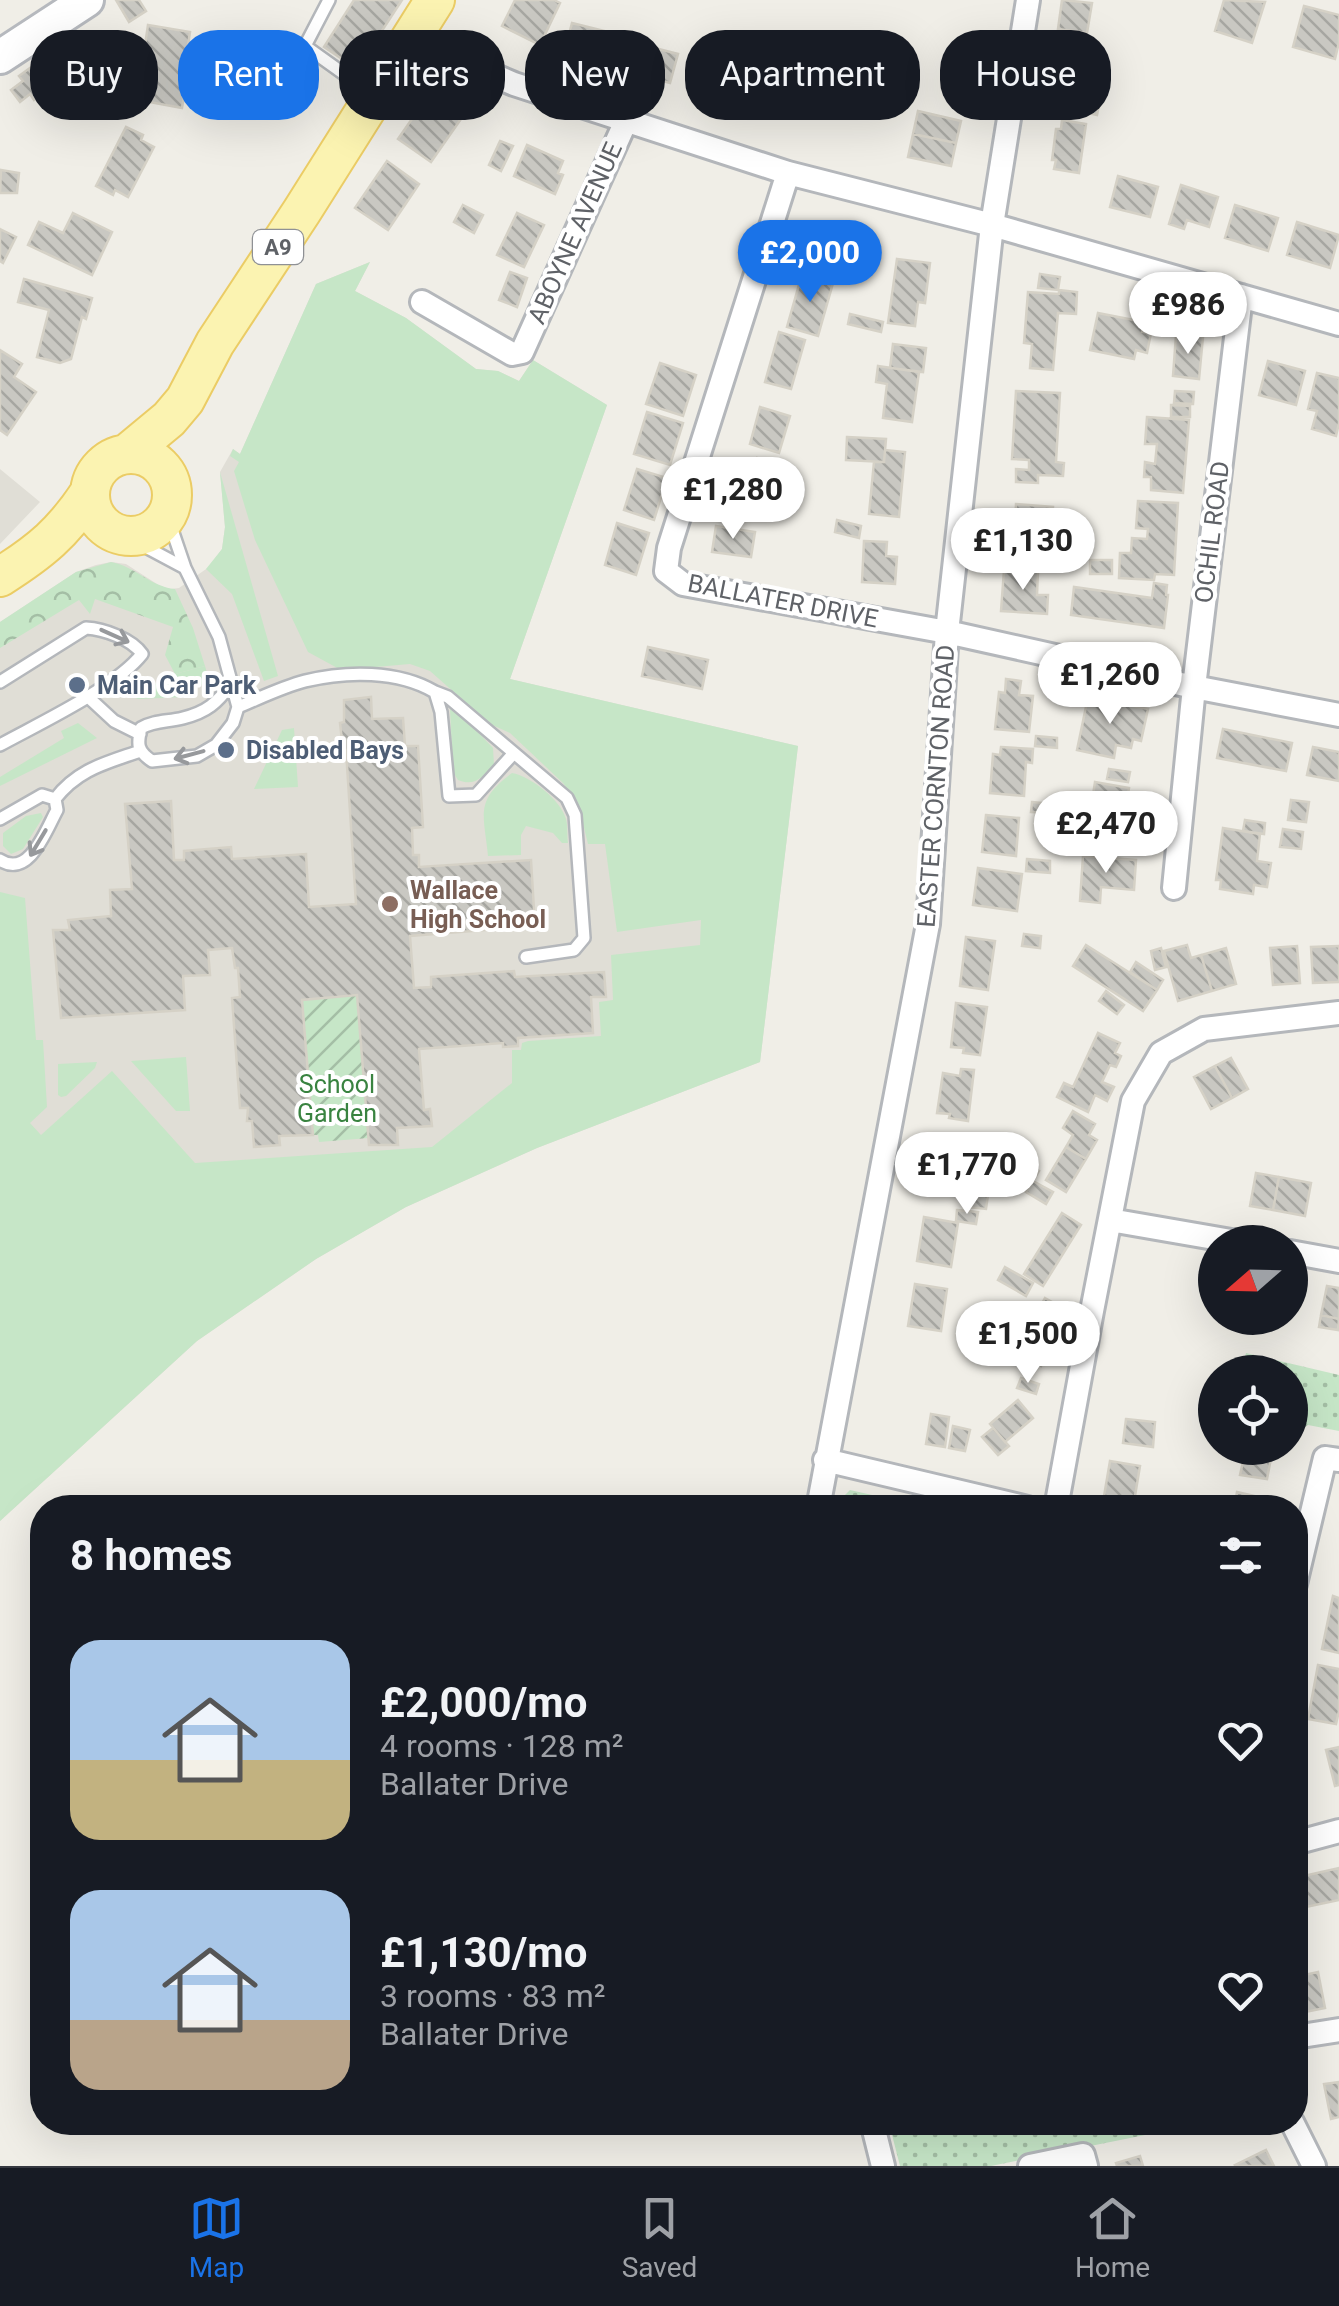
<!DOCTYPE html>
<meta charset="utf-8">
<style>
:root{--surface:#171b24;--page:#20242c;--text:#f1f3f6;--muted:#9ea1a6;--line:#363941;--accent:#1a73e8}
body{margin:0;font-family:Roboto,sans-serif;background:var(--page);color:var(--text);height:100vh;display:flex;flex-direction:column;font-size:38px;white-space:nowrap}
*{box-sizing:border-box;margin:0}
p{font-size:32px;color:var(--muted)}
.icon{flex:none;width:55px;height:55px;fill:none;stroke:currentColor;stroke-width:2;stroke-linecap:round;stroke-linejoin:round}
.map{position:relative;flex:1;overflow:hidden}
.panel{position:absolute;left:30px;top:1495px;width:1278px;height:640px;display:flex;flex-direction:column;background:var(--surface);border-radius:40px;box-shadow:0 10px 40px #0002}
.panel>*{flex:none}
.guide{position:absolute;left:30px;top:30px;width:1280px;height:90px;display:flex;gap:20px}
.needle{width:65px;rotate:250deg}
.controls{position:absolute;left:1198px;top:1225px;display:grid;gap:20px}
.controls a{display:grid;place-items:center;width:110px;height:110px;border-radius:50%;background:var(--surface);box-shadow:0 10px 40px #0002;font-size:50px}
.price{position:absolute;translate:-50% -85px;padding:0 22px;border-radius:35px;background:#fff;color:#222;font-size:32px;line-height:65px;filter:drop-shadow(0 2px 5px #0008)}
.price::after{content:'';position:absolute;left:50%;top:60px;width:30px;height:22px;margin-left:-15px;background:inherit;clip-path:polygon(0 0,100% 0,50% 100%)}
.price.selected{background:var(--accent);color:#fff}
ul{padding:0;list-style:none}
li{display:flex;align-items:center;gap:30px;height:250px;padding:0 40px}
li span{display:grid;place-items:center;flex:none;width:280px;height:200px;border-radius:30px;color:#555}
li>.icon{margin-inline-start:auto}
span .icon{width:120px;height:120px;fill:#fffc;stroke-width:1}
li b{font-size:42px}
h2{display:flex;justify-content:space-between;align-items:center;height:120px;padding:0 40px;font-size:42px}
.pill{padding:0 35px;border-radius:40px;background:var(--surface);box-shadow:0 10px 40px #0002;font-size:35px;line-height:90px}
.pill.selected{background:var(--accent);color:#fff}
.menu{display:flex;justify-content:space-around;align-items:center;height:140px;border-top:2px solid var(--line);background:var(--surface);font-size:28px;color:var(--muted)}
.menu a{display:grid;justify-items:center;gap:5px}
.menu .selected{color:var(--accent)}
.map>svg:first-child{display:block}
.education{fill:#e0ded6}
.grass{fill:#c6e6c7}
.forest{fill:url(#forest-crowns)}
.park{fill:url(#park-dots)}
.garden{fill:url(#garden-furrows)}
.building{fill:url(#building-back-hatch);stroke:#d5d1c6;stroke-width:2.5}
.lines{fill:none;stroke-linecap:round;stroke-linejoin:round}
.lane-casing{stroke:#b4b7bb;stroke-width:16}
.street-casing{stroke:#b4b7bb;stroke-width:28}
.secondary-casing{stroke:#b6b9be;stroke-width:38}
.primary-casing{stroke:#ebcc65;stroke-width:42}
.lane{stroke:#fff;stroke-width:11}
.street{stroke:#fff;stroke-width:22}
.secondary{stroke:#fff;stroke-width:32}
.primary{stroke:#fbf3b1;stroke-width:38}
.oneway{stroke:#97999c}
.service-dot{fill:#5c6f8a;stroke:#fff;stroke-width:4}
.education-dot{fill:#8d6e63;stroke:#fff;stroke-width:4}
.labels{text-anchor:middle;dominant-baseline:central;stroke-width:8;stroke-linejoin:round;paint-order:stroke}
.shield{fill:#fff;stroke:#8f9195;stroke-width:2.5}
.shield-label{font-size:22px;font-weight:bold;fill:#5f6267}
.street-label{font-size:25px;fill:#5f6267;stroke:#fff}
.service-label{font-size:25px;font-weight:bold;fill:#4e5e75;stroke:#fff;text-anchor:start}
.education-label{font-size:25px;font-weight:bold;fill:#785e54;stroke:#fff;text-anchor:start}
.park-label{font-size:25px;fill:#398340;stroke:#fff}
</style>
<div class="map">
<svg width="1339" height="2166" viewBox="0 0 1339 2166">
<defs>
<pattern id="forest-crowns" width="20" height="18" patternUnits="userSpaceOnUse" patternTransform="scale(2.5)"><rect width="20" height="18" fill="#c6e6c7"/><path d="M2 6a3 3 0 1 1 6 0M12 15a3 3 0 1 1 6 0" fill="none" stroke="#a4bea5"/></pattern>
<pattern id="park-dots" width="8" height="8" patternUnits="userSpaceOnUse" patternTransform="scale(2.5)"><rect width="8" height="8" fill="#c6e6c7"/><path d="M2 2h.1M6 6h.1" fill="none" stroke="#a4bea5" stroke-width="1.8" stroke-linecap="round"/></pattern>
<pattern id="garden-furrows" width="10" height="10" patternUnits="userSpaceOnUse" patternTransform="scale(2.5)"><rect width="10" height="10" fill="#c6e6c7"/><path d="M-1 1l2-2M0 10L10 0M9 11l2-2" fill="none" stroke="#a4bea5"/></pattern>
<pattern id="building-back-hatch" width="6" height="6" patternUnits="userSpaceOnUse" patternTransform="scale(2.5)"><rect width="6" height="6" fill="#c9c8c2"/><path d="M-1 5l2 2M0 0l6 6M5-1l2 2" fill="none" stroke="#a6a6a1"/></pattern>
</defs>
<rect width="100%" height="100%" fill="#f0eee7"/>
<path class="education" d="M370,262L355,291L406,318L476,369L498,371L519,381L533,360L607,405L510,679L798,746L760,1062L537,1148L406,1207L316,1259L197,1341L0,1521V622L76,572L96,565L111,562L126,564L160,586L171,589L179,588L209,567L222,549L225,527L220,472L233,449L240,454L316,284Z
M0,469L40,502L0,544Z"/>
<path class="grass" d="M370,262L355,291L406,318L476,369L498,371L519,381L533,360L607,405L510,679L798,746L760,1062L537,1148L406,1207L316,1259L197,1341L0,1521V892L25,898L36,1040H43L47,1107L30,1123L41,1135L112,1071L195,1163L432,1147L512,1083V1050H521L522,1043L528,1041L601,1036L599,1002L613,1000L611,955L700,945L701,920L617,932L605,844H588L578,803L563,783L510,733L490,724L430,671L410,664L341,670L308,652L255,540L234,471L239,462L230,456L233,449L240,454L316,284Z
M220,472L278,676L264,681L232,594L206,569L222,549L225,527Z
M205,666L210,682L198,686L184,697L138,699L131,696L175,674Z
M450,709L470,724L493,748L494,765C482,777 475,787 458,780L453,772Z
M78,723L97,738L0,786V777L64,738L61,731Z
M294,728L298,787L254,789L282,730Z
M512,773C530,776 561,800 566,819C568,826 567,836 568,843H562L553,833L526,826L521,835V855L488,856C484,814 474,801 512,773Z
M41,813L43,817L23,849L11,854L3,846V833L26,816Z
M186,1057L190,1111H176L131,1061Z
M97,1062L95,1068L66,1096L61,1097L58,1095V1064Z"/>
<path class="forest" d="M111,562C135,566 151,587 175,589L193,628L205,666L175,674L165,655L173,627L95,599L90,614L79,600L0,648V622L76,572Z"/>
<path class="park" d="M1246,1353L1339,1375V1431L1308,1425L1299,1431L1290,1429V1372H1241Z
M850,1490L890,1499L889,1507H833Z
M1143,2122L1145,2135L991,2166H900L889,2123Z"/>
<path class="garden" d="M357,995L369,1138L319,1142L318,1135H313L302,1000Z"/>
<path class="building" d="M116,0H139L146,11L129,22Z
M354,0H402L357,69L324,47Z
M515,0H554L560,3L540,45L502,26Z
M1062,0L1092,3L1087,33L1058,29Z
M1224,0L1265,2L1252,43L1215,31Z
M1304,6L1339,15V42L1335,59L1293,47Z
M572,23L616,34L608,65L564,53Z
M148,25L190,32L187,52L195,53L199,58L198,65L193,68L191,74L195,78L193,87L185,90L182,108L144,101L147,80L140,79Z
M639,44L678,54L670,83L632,73Z
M56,49L73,73L34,100L30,94L20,102L11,90L23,81L19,76Z
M695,60L734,70L726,100L688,90Z
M758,71L791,81L781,112L748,102Z
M1069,72L1104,79L1097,115L1053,105L1056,92L1064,94Z
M114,74L117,97L111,102L114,108L104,116L100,111L94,115L82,99Z
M430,93L463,116L431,162L398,139Z
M918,111L961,121L956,143L913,134Z
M1062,120L1086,124L1079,173L1054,169L1056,160H1052L1056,129H1061Z
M126,127L143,135L141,140L154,147L128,197L115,190L113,195L96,186Z
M913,134L956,143L951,166L908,157Z
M500,141L513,146L501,171L489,165Z
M527,145L563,161L558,173L563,175L555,194L514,176Z
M387,161L419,184L388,230L355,208Z
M1,170L19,173L17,193H0Z
M1118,176L1158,187L1150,217L1110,207Z
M1181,185L1218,197L1209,227L1187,220L1184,229L1169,224Z
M463,205L483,215L474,233L454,222Z
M1235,205L1278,218L1268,251L1225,238Z
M73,213L112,232L92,275L28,245L39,222L63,233Z
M517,213L544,225L524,267L497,255Z
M1297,222L1339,235L1330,268L1287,255Z
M809,226L850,237L842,266L820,260L817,272L798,266Z
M0,229L16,237L3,263L0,261Z
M897,259L930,263L925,303L918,302L915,326L888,323Z
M510,272L527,278L517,307L499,300Z
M802,274L833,283L818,336L787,327Z
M1040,274L1060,277L1058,290L1038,288Z
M24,279L92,298L86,319L82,317L71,359L60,363L37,357L49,310L18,302Z
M1059,290L1077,292L1076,314L1058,313L1053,370L1030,368L1032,344L1024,343L1028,292L1059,294Z
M1098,313L1144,322L1142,332L1151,333L1147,353L1136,350L1134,359L1090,350Z
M850,314L883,322L881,332L848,324Z
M779,332L805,340L791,389L765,382Z
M1176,335L1203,337L1199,379L1173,376Z
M893,344L926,348L923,372L890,368Z
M0,350L22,364L14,377L36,392L7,435L0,430Z
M1268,361L1305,371L1296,405L1259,395Z
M660,363L696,375L683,416L646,404Z
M878,366L919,372L912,422L883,418L887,384L876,382Z
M1317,373L1339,378V423L1336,436L1312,429L1317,411L1308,409Z
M1016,391L1060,393L1056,462L1064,463L1063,476L1038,475V483L1016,482V469L1029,470V460L1012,459Z
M1175,391L1194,392L1193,404L1174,403Z
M1171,405L1190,406V417H1171Z
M760,407L790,416L779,453L750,444Z
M647,412L683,423L670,465L634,454Z
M1147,417L1189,420L1183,493L1151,490V477H1144L1145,462L1155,464L1157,444H1145Z
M847,437L886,439L884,462L846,460Z
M885,450L905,452L899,517L869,514L874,462H884Z
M757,458L775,463L772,472L754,467Z
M737,462L772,472L761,510L726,500Z
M637,469L667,478L654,520L624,510Z
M1138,501L1178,503L1174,575L1155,574L1154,580L1119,578L1120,553H1131L1132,538L1147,539L1148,529L1136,528Z
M1016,504L1053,507L1050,548L1006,544L1008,525H1015Z
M837,520L861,526L859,538L835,532Z
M617,523L649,533L636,575L605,565Z
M716,526L755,532L751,557L712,552Z
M864,541L887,542L886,556L897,557L895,584L862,582Z
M1090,560H1112V574H1090Z
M1004,570L1038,572L1037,595H1048L1047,614L1001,611Z
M1154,583L1167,585L1166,595H1168L1164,628L1071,615L1074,587L1152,598Z
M648,647L708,660L702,689L642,676Z
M1006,679L1021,681L1019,695L1033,696L1029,732L995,729L999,692L1005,693Z
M371,697L372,719L403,718L405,746H418L423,827L412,828L413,855H419V867L531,860L535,926L410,936L414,988L431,987V977L514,971L515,977L604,972L606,997H591L593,1033L518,1038V1046L503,1047V1043L419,1049L424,1110L430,1109L432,1126L397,1128L398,1145H369L357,995L302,1000L313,1135L279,1136L280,1145L254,1147L252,1121H247L248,1108H240L232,998L240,997L238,968H235L232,948L208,950L210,975L183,976L185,1010L61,1018L53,930H70L68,920L111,916L110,890L132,889L125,804L171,801L174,860H184V851L231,847L232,859L306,854L309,907L356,904L346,750H343L340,723L344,722V700Z
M1088,697L1148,709L1141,741L1133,739L1131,748L1116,745L1114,758L1077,750Z
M1223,729L1292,743L1286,771L1217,758Z
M1036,736L1057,738V748L1035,746Z
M1001,747L1033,749L1032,763L1026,762L1024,796L990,793L993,754L1000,755Z
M1313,747L1339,752V781L1307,775Z
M1109,769L1130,772L1128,782L1107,779Z
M1095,782L1129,788L1127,800L1093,795Z
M1291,800L1309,802L1306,822L1288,820Z
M1032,802L1053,804L1052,813L1031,812Z
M1105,805L1144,809L1140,850L1101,846Z
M986,815L1019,818L1016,856L982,852Z
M1245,820L1265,823L1264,834L1243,831Z
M1223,828L1260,834L1257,861L1271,863L1267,887L1254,885L1253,894L1220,889L1221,880H1216Z
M1283,829L1303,832L1301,849L1280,847Z
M1083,856L1136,860L1134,890L1101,887L1100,903L1080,901Z
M1027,859L1050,861V873L1026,871Z
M978,868L1022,874L1017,911L973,905Z
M1024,934L1041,936L1040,948L1022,946Z
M966,937L995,941L988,990L960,986Z
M1086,945L1157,990L1143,1011L1073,966Z
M1187,945L1191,958L1201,955L1212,991L1178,1001L1164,951Z
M1297,946L1300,983L1273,985L1270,948Z
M1339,946V982L1313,983L1311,947Z
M1161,948L1166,967L1155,970L1151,951Z
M1226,948L1236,984L1212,991L1201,955Z
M1136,962L1163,980L1157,990L1130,972Z
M1106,991L1124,1005L1117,1014L1099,1001Z
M956,1003L987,1007L980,1055L963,1053L964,1048L951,1047Z
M1098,1033L1120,1043L1115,1053L1121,1056L1116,1067L1110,1065L1102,1082L1114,1087L1107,1101L1095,1095L1088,1112L1057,1097L1064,1083L1073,1087Z
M1231,1058L1248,1089L1232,1098L1215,1066Z
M1215,1066L1232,1098L1211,1109L1194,1077Z
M961,1069L974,1070L968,1121L949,1118L950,1114L937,1113L943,1073L960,1076Z
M1073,1111L1095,1124L1089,1135L1097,1140L1086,1159L1066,1147L1073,1135L1063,1128Z
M932,1142L964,1146L960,1167L967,1168L964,1189L938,1186L939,1180L927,1179Z
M1066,1147L1086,1159L1066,1192L1046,1180Z
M1023,1162L1039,1171L1033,1181L1018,1171Z
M1256,1173L1279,1177L1273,1210L1250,1206Z
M1279,1177L1311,1183L1305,1216L1273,1210Z
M1033,1181L1053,1192L1046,1204L1026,1192Z
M968,1193L988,1195L986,1209L966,1207Z
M957,1210L978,1212L976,1224L956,1221Z
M1062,1213L1081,1225L1043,1286L1024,1274Z
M924,1217L958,1223L951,1267L917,1261Z
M1005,1267L1033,1283L1026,1296L998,1280Z
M915,1284L947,1289L941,1331L908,1326Z
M1327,1286L1339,1288V1319L1321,1315Z
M1045,1298L1066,1310L1058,1324L1063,1327L1059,1334L1054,1331L1042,1352L1047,1355L1041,1366L1036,1363L1031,1372L1010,1360L1016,1351L1004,1344L1015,1325L1027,1331Z
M1321,1315L1339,1319L1338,1330L1319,1327Z
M976,1335L986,1337L983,1353L973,1352Z
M1021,1378L1039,1384L1036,1394L1017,1388Z
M1018,1400L1033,1418L1005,1442L990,1424Z
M931,1414L949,1417L945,1447L926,1444Z
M1126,1419L1155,1422L1153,1447L1123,1443Z
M953,1426L970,1430L965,1451L949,1448Z
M993,1428L1009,1446L998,1455L982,1437Z
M1246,1448H1273L1267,1479L1240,1475Z
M1110,1461L1140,1466L1133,1508H1102Z
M1237,1492L1263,1498L1261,1508H1234Z
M1333,1596L1339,1598V1653L1322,1649Z
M1318,1665L1339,1669V1711L1336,1724L1308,1719Z
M1339,1747V1785L1335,1786L1326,1750Z
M1339,1868V1900L1301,1908L1295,1878Z
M1318,1972L1325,2008L1295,2014V1977Z
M1339,2082V2117L1331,2119L1324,2084Z
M1266,2150L1274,2166H1236L1235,2165Z
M1140,2156L1143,2166H1117L1116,2163Z"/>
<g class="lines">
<defs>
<path id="lane" d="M329,0L305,46L372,94
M167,515L185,568L219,637L238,707L233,723L216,745L197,756L152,761C137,751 137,744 141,728C155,720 168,722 183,718C207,712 217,703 231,684
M125,536L185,568
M0,682L86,628C104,629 132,639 142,654C115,688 40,723 0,745
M435,692L448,697L567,798L575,815L584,938L574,950L526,957
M87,696L114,721L140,734
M238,707C260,698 282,687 305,681C346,671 398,670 435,692L441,712L449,796L476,795L514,753
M0,819L42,795L55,799
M0,860C29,879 46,830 57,810L55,799C78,769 106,763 140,751"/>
<path id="street" d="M411,37L432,49L514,84L788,173L992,225L1339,324
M788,173L669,548L666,571L683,584L947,632L1194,687L1339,715
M422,302L512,354L522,352L626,121
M1174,888L1194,687L1241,296
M1110,1220L1237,1242
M1290,1252L1339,1261
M825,1460L1028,1508
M818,1508L928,924L947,632L992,225L1028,0
M1056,1508L1092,1311L1133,1101L1161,1053L1204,1029L1339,1013
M1295,1584L1325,1458L1339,1460
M1295,1843L1339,1831
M1295,2037L1339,2030
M872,2122L883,2166
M1292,2122L1314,2166
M1030,2166L1083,2155L1086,2166"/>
<path id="secondary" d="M0,57L87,0"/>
<path id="primary" d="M128,453L169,419L185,400L215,343L302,211L435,0
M90 495a41 41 0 1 1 82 0a41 41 0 1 1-82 0Z
M0,577C41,551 63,533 90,492"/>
</defs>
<use href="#lane" class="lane-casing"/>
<use href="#street" class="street-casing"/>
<use href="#secondary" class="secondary-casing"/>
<use href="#primary" class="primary-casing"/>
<use href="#lane" class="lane"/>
<use href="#street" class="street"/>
<use href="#secondary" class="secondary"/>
<use href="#primary" class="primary"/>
</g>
<defs><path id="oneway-shaft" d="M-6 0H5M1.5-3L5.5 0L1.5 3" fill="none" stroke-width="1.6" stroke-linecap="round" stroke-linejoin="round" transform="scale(2.5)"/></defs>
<g class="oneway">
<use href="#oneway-shaft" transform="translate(115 636) rotate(24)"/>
<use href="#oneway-shaft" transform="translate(189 755) rotate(165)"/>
<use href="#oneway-shaft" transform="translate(38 843) rotate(121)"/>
</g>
<g class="service-dot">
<circle cx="77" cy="685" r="10"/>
<circle cx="226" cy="750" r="10"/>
</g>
<circle class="education-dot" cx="390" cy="904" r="10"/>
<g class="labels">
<rect class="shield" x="253" y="230" width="50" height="34" rx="8"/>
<g class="shield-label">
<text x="278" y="247">A9</text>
</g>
<g class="street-label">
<text transform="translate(575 233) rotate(-66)">ABOYNE AVENUE</text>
<text transform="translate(1212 532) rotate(-83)">OCHIL ROAD</text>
<text transform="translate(783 601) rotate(11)">BALLATER DRIVE</text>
<text transform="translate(936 786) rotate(-86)">EASTER CORNTON ROAD</text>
</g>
<g class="service-label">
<text x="97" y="685">Main Car Park</text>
<text x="246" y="750">Disabled Bays</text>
</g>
<g class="education-label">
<text x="410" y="890">Wallace<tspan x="410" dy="29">High School</tspan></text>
</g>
<g class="park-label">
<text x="337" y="1084">School<tspan x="337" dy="29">Garden</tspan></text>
</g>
</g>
</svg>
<div class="controls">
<a><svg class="needle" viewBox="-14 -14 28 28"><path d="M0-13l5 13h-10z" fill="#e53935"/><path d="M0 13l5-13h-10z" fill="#9ea1a6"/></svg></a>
<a><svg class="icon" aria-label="locate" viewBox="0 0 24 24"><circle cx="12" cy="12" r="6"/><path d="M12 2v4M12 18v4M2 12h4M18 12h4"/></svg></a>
</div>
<b class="price selected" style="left:810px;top:305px">£2,000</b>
<b class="price" style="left:1188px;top:357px">£986</b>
<b class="price" style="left:733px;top:542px">£1,280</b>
<b class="price" style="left:1023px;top:593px">£1,130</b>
<b class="price" style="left:1110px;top:727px">£1,260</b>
<b class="price" style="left:1106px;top:876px">£2,470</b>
<b class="price" style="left:967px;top:1217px">£1,770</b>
<b class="price" style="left:1028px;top:1386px">£1,500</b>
<div class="guide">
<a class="pill">Buy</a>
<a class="pill selected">Rent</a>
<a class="pill">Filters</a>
<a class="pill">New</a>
<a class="pill">Apartment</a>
<a class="pill">House</a>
</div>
<section class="panel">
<h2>8 homes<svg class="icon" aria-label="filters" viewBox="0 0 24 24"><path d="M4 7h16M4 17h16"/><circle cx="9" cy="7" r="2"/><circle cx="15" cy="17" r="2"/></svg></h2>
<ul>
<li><span style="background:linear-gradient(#a9c7e8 60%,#c2b280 0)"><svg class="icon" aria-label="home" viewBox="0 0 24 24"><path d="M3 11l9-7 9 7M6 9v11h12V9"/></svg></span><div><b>£2,000/mo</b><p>4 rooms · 128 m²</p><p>Ballater Drive</p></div><svg class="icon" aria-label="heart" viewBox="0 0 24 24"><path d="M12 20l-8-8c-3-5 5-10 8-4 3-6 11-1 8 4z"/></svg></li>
<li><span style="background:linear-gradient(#a9c7e8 65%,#b9a48a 0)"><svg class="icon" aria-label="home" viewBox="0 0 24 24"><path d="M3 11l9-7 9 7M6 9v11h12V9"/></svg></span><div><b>£1,130/mo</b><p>3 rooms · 83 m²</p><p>Ballater Drive</p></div><svg class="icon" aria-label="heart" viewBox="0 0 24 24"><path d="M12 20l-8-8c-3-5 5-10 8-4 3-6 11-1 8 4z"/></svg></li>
</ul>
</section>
</div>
<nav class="menu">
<a class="selected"><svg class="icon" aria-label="map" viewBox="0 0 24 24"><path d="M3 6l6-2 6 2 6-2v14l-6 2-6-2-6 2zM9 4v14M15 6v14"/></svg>Map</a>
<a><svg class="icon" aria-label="saved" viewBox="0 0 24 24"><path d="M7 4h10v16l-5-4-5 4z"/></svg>Saved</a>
<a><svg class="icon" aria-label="home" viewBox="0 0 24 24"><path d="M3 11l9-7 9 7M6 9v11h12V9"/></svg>Home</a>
</nav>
